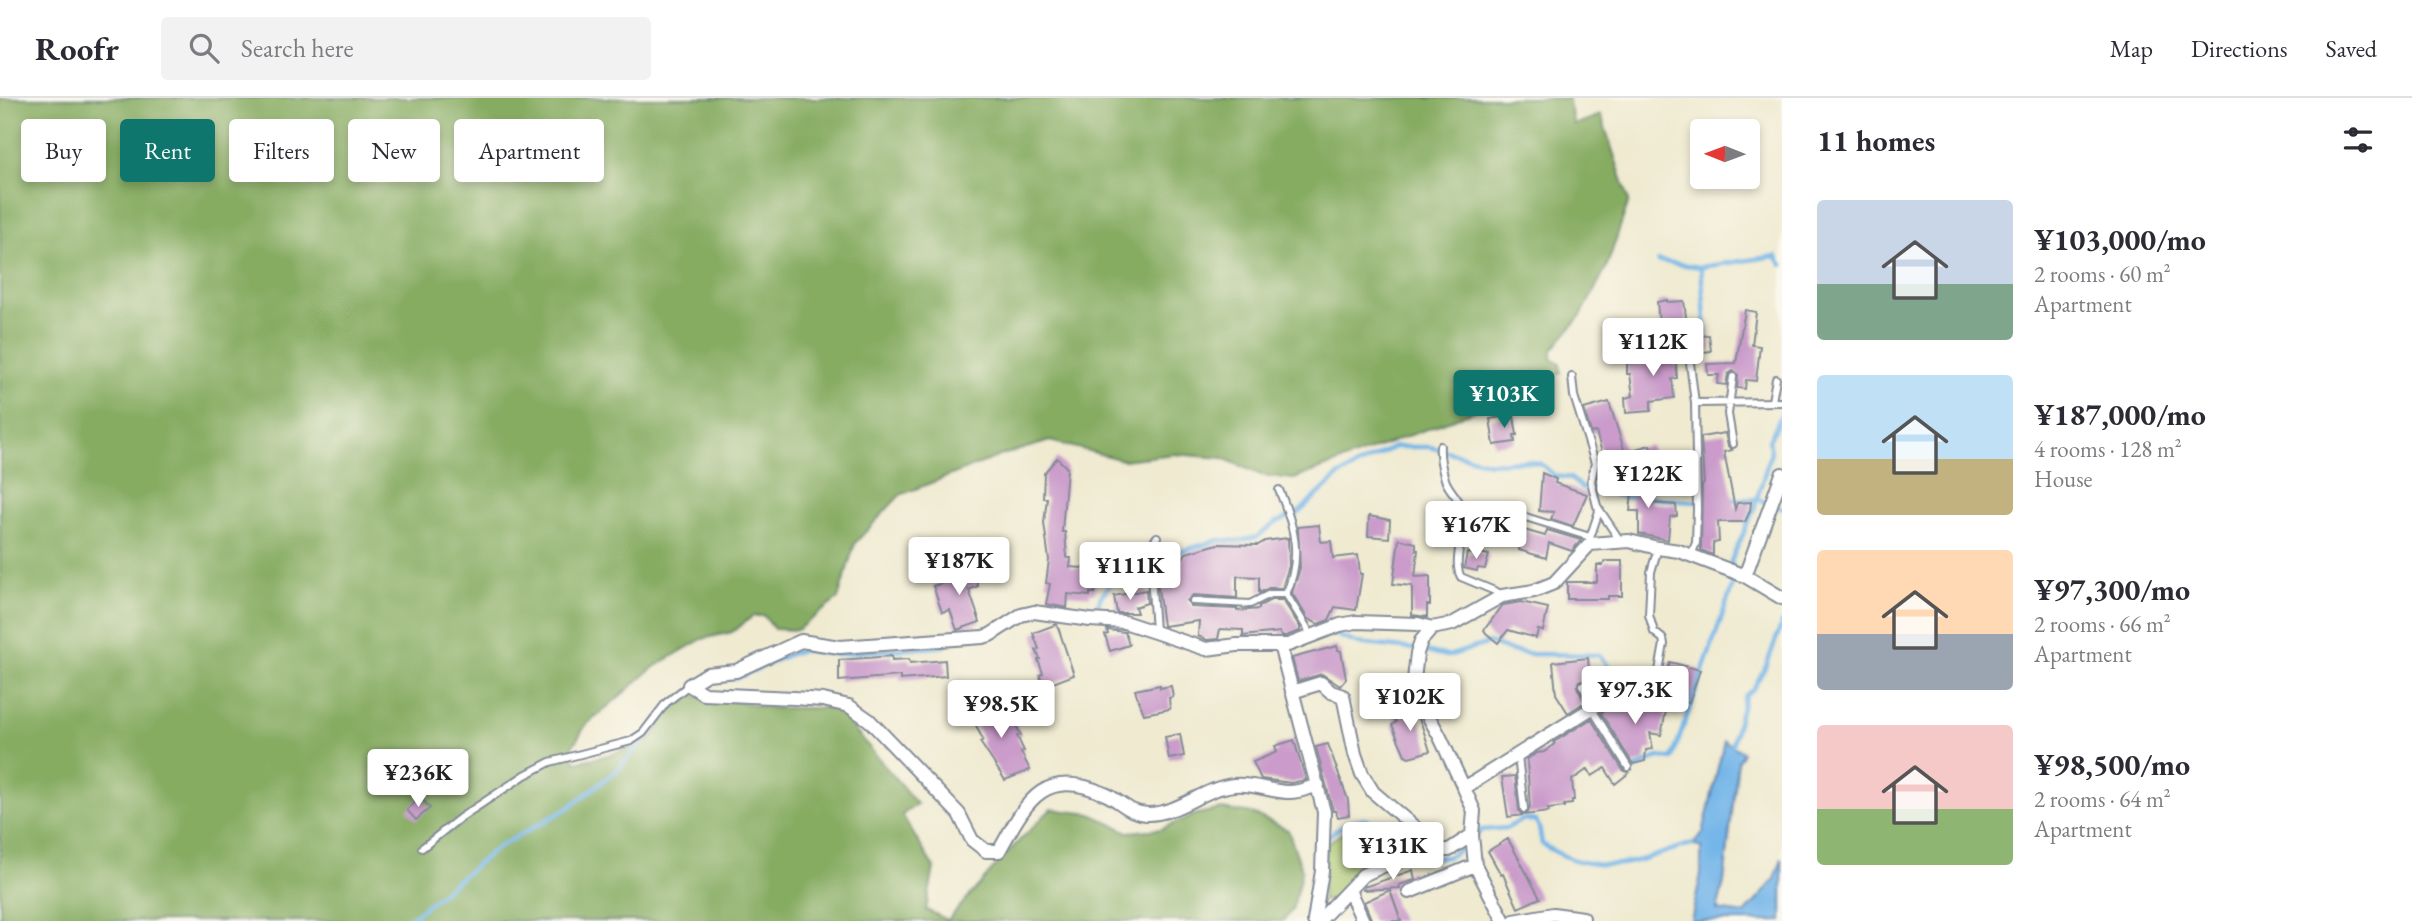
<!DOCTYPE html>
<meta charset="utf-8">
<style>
:root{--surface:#fff;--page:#f2f2f3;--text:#2b2b33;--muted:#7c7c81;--line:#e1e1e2;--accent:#0f766e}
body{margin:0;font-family:"EB Garamond",serif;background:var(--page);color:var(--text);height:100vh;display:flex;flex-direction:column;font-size:26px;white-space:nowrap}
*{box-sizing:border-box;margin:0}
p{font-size:23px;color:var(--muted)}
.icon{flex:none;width:38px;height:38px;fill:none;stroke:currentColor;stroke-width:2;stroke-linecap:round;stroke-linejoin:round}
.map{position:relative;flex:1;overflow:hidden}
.panel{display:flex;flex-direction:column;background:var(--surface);width:630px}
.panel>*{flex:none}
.banner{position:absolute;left:21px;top:21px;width:665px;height:63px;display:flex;gap:14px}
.needle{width:46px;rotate:271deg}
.fabs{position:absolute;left:1690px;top:21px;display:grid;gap:14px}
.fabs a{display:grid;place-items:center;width:70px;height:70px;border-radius:7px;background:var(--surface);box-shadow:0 4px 10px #0003;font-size:35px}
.price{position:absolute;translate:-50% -60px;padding:0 16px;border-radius:7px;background:#fff;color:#222;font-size:23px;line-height:46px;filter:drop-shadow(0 2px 4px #0008)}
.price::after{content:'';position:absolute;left:50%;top:42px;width:21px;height:16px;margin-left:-10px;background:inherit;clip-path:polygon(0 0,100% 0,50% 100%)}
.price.selected{background:var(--accent);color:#fff}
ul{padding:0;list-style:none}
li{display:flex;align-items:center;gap:21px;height:175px;padding:0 35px}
li span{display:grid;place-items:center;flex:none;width:196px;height:140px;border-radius:7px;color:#555}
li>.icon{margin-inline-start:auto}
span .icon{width:84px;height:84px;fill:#fffc;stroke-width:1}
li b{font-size:30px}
h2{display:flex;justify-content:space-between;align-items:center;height:84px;padding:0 35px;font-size:30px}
.tag{padding:0 24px;border-radius:7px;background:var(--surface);box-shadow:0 4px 10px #0003;font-size:24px;line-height:63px}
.tag.selected{background:var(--accent);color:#fff}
header{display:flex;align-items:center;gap:42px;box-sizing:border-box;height:98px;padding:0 35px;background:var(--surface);border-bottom:2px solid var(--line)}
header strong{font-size:33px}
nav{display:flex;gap:38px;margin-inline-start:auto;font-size:24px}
.search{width:490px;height:63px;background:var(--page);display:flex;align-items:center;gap:18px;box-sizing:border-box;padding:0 24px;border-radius:7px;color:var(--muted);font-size:26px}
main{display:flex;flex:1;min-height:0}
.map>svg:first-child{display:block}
.green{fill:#a9c870;stroke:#627c67;stroke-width:2}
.forest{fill:#86ac62;stroke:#506e60;stroke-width:2}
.water{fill:#74b6e9;stroke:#4872a4;stroke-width:2}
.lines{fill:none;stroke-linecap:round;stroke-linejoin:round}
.stream{stroke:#74b6e9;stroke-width:4.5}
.building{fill:#ca9bcb}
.service-casing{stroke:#858c97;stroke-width:10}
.minor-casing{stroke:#858c97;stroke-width:16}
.service{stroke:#fff;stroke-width:6}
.minor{stroke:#fff;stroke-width:12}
</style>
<header>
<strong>Roofr</strong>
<div class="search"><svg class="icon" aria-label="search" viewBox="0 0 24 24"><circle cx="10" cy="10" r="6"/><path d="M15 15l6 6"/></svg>Search here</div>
<nav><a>Map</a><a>Directions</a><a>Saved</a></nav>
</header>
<main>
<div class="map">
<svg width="1782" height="823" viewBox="0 0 1782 823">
<rect width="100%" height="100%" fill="#fbf7ec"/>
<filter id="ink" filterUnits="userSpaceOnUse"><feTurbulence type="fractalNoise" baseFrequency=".0143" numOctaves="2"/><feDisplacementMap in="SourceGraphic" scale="14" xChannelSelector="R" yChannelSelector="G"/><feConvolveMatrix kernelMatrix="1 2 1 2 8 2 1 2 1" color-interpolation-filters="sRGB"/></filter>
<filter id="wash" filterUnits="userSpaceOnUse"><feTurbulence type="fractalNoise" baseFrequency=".00686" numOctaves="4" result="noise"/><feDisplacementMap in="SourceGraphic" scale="28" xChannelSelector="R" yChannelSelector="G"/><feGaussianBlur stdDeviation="1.57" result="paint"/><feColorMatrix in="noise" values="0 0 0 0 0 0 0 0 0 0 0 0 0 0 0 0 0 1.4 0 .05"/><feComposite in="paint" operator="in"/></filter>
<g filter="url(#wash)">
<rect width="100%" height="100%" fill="#efead0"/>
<path class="green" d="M1352,729L1368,731L1397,756L1333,801L1322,803L1327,745Z"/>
<path class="forest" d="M0,0H1568L1574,27L1601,17L1629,102L1607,168L1582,216L1552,252V261L1560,265L1561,275C1544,286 1533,289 1512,287L1496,305L1294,381L1261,377L1223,360L1174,356L1123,362L1050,343L1002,357L900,397L855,445L838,501L797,532L774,531L764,518H753L732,534L702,541L654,569L586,627L572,649L575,664L610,657L652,640L668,615L693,597L704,601L729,602L772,610H836L917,706L902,717L934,770L926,812L948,822L1011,751L1051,711L1091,716L1128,734L1161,731L1197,716L1222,711L1253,716L1288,732L1302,772L1292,812L1283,823H0Z"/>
<path class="water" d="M1724,643L1743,654L1738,663L1724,784L1717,812L1745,816L1775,781L1782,760V823H1691L1701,776V749L1692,746L1703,735Z"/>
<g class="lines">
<path class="stream" d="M1658,163L1701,169L1776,158L1782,167
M1701,169L1706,235
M1645,399L1699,404
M1728,402L1757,401L1782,410
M1086,516L1096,512L1101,498L1110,487L1139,470L1161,459L1219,442L1239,443L1257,439L1276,424L1296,417L1338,378L1394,349H1430L1490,365L1527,363L1541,366L1555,378L1570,380L1582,390L1596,391L1623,399H1636
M1332,535L1356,545L1414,551L1448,558L1489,545L1511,553L1532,556L1599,557L1625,589
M708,582L737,580L790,556L804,552L835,556L945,548
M1732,647L1745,598L1753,591L1767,566L1782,525
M1635,671L1658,659L1672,661L1735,481L1731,463L1753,414L1771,354L1769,343L1782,315
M1476,738L1481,732L1507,730L1524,721L1536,723L1539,729L1542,746C1572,766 1605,772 1640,762C1657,758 1674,750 1692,746
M1327,739C1381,695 1375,747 1416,751L1419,755
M1427,760L1448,759L1470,745
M407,823L497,750L571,708L615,674L653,633L665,613L693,593"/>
</g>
<g id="blocks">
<path class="building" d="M1667,202V204L1684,203L1687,227L1701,226V238L1709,237L1711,253L1694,255L1692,240L1689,236H1665L1664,224H1659L1657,204Z
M1745,212L1756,214L1752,247L1760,248L1756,283L1746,282L1745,291L1737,290L1738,277L1733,273L1728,276L1726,287L1717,286L1719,277H1708L1707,266L1736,265Z
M1682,247L1684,262H1676L1677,280L1672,281L1674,300L1651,303V313L1626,315L1625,300L1633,298L1630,276H1627V265L1648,264V254L1658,252V248Z
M1609,304L1626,358L1628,353L1650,347L1655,362L1598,379L1601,366L1605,365L1596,334L1591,335L1584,311Z
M1500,316L1514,318L1517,337H1514L1515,344L1494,347L1490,321L1501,319Z
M1725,335L1728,348L1732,352L1724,354L1735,411L1737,405L1751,404L1750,413L1745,424H1718L1719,444L1713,445V457L1701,452L1702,387L1704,386L1701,339Z
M1057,360L1067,370L1062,434H1065L1067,460H1071L1070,469L1096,471L1095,478H1097L1095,495H1090V498L1068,496L1067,510L1046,506L1050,486L1046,485L1049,462L1044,425L1047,400H1043L1044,375Z
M1542,375L1556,381L1555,385L1587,396L1573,428L1551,421L1554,414L1539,413Z
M1616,382H1644L1651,405L1676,407L1677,418L1670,419L1668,442L1639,436V413H1630L1632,395L1621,397Z
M1369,418L1390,422L1389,440L1368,438Z
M1319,427L1321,444L1331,443L1333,460L1358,457L1360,476H1362L1356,512L1335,509L1329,522L1318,526L1308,521L1292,495L1300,470L1298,429Z
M1524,432L1545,438L1547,432L1581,442L1572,453L1549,445L1546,460L1519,452Z
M1288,440L1289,468L1282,490H1269L1259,495V479L1237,478V500L1193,497L1187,503L1192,509L1237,511V513L1259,511V508L1271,502H1283L1300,529V533L1286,538H1281L1280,534L1243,538V532L1220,531L1218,541L1207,542L1198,538L1199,523L1163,528L1156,474L1157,471L1165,470L1164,462L1183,460L1186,455L1218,446L1258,447L1265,443Z
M1399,441L1416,445V452H1418L1415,479L1430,478V507H1427V519L1412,517V488L1393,486Z
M1475,454L1489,457L1485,471L1478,470L1477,473L1464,470L1467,455L1475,456Z
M1606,463H1622V498H1608V501H1567V484H1597V467H1603Z
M968,467L969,470H971L978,488L969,492L980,524L957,532L950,512L942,514L933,488L946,484L944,476Z
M1146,492L1147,505L1135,509L1137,515H1117L1114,498Z
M1521,504L1548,510L1543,533L1538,532L1536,540L1508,532L1498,545L1486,535L1484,532L1503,507Z
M1057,526L1074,577L1043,589L1040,577L1043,575L1038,562L1040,561L1036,552L1039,551L1033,535Z
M1107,532L1125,534L1129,547L1110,553L1105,537L1108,536Z
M1337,548L1338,552L1341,553L1346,581L1340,588L1322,576L1298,583L1292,560Z
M892,558V562L909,561L910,565L945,562L946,578L900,582V578L839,583V562Z
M1588,560L1590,584L1605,574L1614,586L1595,598L1585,582L1579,583L1577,589L1585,604L1568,615L1556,596L1553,564Z
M1670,564L1700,572L1689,605L1662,598Z
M1160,587V590L1171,588L1173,599L1169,600L1170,611L1144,616L1135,592Z
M1624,600L1667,608L1661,637L1650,635L1653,651L1646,652L1645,663L1633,666L1601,615Z
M996,602L1005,621L1008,619L1012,627L1015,625L1021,637L1017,638L1024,653L1021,654L1030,672L1005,682L980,644L983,642L973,621L976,620L972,614Z
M1403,606L1409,620L1417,618L1421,625L1430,653L1409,659L1405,657L1392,627L1396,624L1391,612Z
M1591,621L1623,672L1629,675L1615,686L1605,670L1592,678L1588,671L1572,682L1574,702H1572V706L1564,707V709L1548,711L1549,714L1508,719L1502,679L1515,678L1519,712L1521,716H1527L1530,710L1527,661L1537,655L1544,654L1555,646L1554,644Z
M1180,636L1184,658L1169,661L1165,639Z
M1294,642L1306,682L1291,685L1261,681L1253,664L1277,654L1275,648Z
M1328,646L1348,702L1349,717L1338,719L1335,713H1333L1316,649Z
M420,699L430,710L416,722L407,712Z
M1508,741L1540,800L1518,810L1503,776L1501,777L1488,753Z
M1413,772L1415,782L1399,787L1400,790L1363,792L1364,789Z
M1390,792L1401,823H1372L1364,804Z"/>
</g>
</g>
<g filter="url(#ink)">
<use href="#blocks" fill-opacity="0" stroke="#858c97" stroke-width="2"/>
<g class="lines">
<defs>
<path id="service" d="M1658,242L1687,241L1695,305L1697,412L1696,445L1691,457
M1572,279L1574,298L1595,365L1591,383L1597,408L1621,444
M1733,279L1728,316L1733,346
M1772,303L1776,281
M1695,305L1782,304
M1440,348C1439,357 1442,372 1445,381C1448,393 1461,400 1463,414C1465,434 1452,465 1461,479L1497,494L1502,498
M1279,392C1294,427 1303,459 1286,496L1312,538
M1464,419L1490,412L1519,417L1590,439
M1590,440L1599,413
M1193,503L1250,506L1270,496H1286
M1155,532L1149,450L1157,439
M1582,587L1595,609
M1621,592L1652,598L1659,593V573L1664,546L1663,541L1654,534L1649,517L1651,474L1658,450
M1592,611L1628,669
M1518,658L1524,711
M422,750L460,720L525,677L550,664L631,643L643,635L666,605L689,587"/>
<path id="minor" d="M1745,478L1782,376
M1280,547L1324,714L1322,773L1314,823
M1292,594L1321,585L1331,594L1343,598L1355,656L1362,676L1373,694L1419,733L1436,752
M1318,687C1309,690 1297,695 1287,694C1269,693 1252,685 1234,687C1203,690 1179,716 1148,716C1129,716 1120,702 1105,696C1042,668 1026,705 999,753H986L972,742L959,716L869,622L849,608L823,602L794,600L704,596L689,587L707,576L736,573L801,543L840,549L983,539L990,537L1021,517L1034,514L1090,522L1124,524L1206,551L1237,547H1288L1340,527L1356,524L1418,526L1432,530
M1464,690L1621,592
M1472,737L1475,767
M1349,792L1363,823
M1409,794L1475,767L1504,823
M1319,823L1363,777L1392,764L1436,752H1449L1472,737L1474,713L1464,690L1439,637L1413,591L1417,555L1421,543L1432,530L1452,526L1502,498L1534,493L1554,485L1590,446L1629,443L1658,450L1679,453L1745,478L1782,500
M1514,823L1553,816L1583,820L1582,823"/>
</defs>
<use href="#service" class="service-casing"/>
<use href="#minor" class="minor-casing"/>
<use href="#service" class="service"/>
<use href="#minor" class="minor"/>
</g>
</g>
</svg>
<div class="fabs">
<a><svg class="needle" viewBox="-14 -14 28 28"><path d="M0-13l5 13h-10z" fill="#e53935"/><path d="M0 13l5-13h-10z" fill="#7c7c81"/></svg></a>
</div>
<b class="price" style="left:1653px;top:280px">¥112K</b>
<b class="price selected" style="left:1504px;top:332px">¥103K</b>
<b class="price" style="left:1648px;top:412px">¥122K</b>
<b class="price" style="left:1476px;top:463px">¥167K</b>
<b class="price" style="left:959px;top:499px">¥187K</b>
<b class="price" style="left:1130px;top:504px">¥111K</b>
<b class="price" style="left:1635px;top:628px">¥97.3K</b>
<b class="price" style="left:1410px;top:635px">¥102K</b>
<b class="price" style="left:1001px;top:642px">¥98.5K</b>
<b class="price" style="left:418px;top:711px">¥236K</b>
<b class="price" style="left:1393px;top:784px">¥131K</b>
<div class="banner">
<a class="tag">Buy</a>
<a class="tag selected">Rent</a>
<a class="tag">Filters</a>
<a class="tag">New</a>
<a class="tag">Apartment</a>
</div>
</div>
<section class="panel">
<h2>11 homes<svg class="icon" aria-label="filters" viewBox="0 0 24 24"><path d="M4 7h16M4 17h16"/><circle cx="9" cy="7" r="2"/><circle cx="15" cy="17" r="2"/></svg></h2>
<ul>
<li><span style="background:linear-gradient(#c9d6e8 60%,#7fa58c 0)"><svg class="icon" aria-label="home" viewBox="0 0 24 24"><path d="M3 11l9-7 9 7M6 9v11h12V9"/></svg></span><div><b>¥103,000/mo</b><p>2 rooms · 60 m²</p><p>Apartment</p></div></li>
<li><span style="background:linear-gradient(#bfe0f5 60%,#c2b280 0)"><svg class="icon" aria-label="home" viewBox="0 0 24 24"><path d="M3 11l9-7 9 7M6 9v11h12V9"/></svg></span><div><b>¥187,000/mo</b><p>4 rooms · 128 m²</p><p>House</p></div></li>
<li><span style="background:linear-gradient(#ffd9b3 60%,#9aa5b1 0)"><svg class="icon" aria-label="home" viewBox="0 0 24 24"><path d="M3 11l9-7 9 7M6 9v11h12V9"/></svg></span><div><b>¥97,300/mo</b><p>2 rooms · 66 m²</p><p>Apartment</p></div></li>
<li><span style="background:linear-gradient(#f6c9c9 60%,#8fb573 0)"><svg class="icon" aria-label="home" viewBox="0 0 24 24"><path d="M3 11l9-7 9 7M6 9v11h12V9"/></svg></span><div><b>¥98,500/mo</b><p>2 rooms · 64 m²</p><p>Apartment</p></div></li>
</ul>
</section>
</main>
